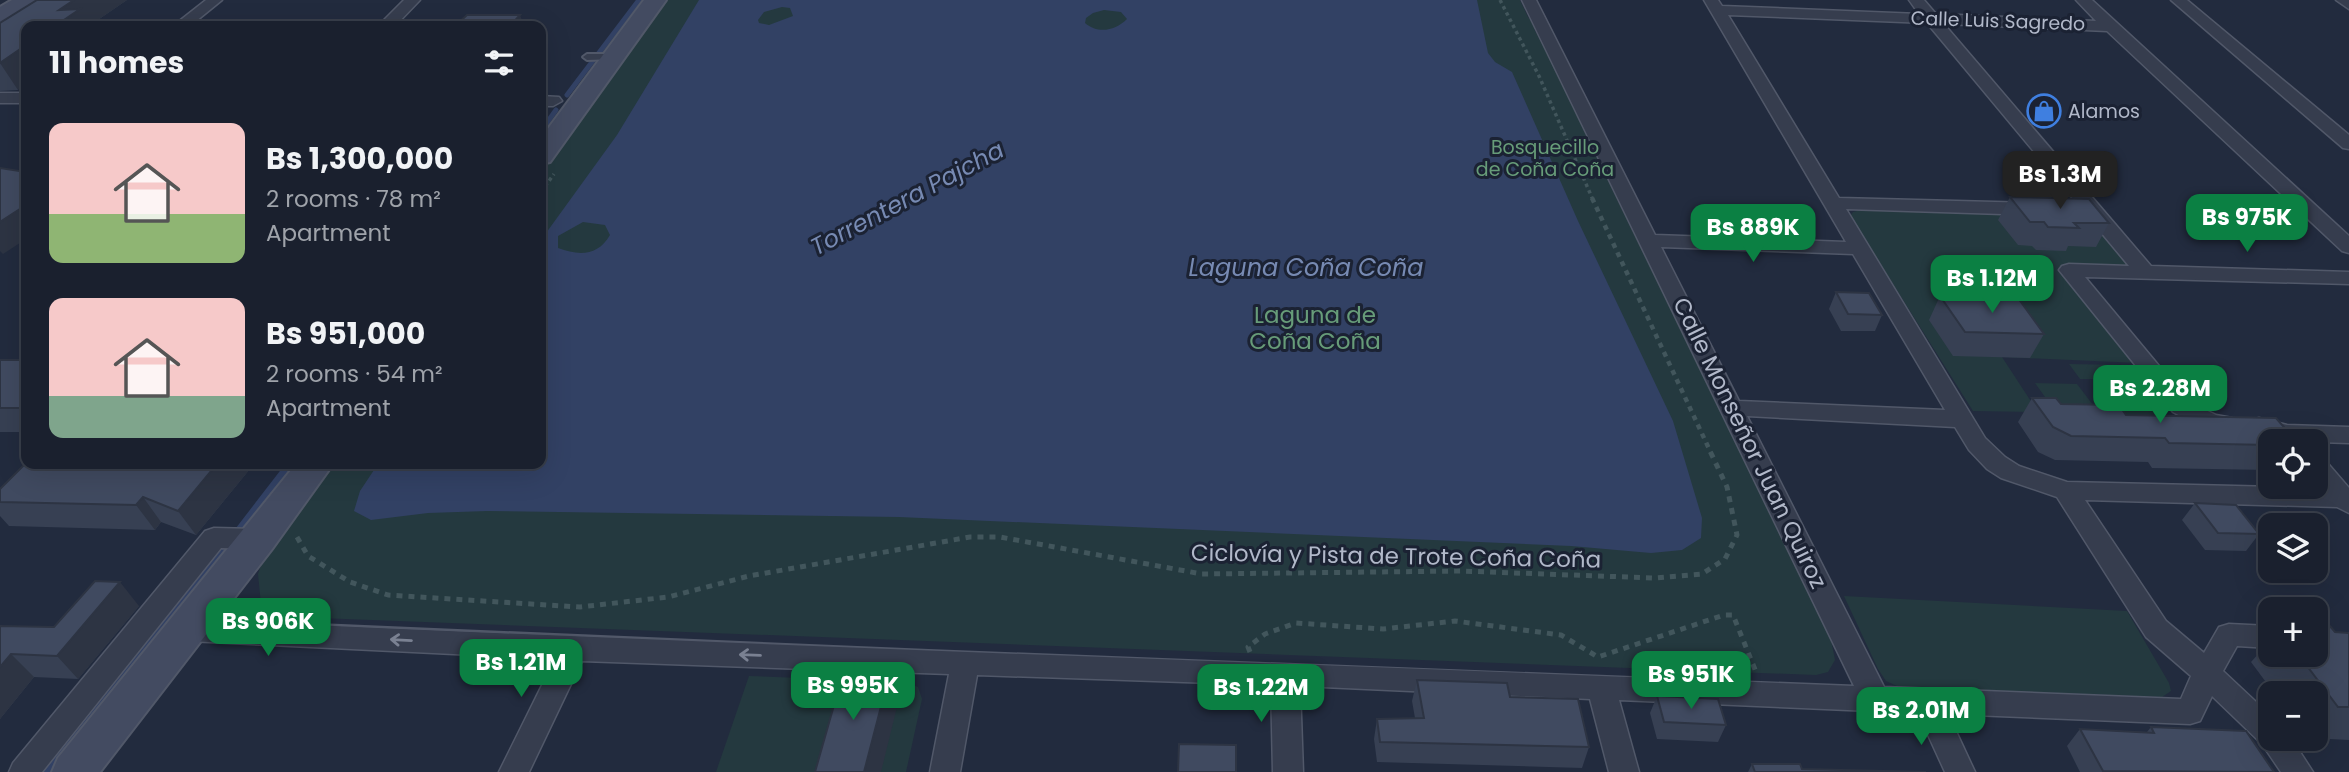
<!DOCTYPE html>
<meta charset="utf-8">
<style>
:root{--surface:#1a202e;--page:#232836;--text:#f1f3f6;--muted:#9fa3aa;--line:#383e4a;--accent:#0b8043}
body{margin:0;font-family:Poppins,sans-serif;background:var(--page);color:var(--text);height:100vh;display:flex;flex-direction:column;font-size:26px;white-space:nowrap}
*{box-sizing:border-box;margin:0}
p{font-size:23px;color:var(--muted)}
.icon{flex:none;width:38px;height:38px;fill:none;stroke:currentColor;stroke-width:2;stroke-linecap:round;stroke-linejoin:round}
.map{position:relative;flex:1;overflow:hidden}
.sheet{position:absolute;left:21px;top:21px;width:525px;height:448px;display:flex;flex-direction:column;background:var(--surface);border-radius:14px;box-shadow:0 7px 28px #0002,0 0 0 2px var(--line)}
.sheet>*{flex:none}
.buttons{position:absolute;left:2258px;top:429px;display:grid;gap:14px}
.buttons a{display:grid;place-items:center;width:70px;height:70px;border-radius:14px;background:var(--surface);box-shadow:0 7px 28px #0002,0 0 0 2px var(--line);font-size:35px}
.price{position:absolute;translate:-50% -60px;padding:0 16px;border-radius:14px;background:var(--accent);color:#fff;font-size:23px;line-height:46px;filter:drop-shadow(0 2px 4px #0008)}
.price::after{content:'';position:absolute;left:50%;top:42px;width:21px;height:16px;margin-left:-10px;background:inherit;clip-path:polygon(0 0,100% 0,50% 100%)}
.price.current{background:#222;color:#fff}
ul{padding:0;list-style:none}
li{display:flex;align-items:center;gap:21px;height:175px;padding:0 28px}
li span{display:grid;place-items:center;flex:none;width:196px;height:140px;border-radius:14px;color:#555}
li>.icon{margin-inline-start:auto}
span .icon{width:84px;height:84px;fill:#fffc;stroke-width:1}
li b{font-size:30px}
h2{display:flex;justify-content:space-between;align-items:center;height:84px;padding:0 28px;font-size:30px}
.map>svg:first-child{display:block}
.green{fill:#24393f}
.water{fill:#324164;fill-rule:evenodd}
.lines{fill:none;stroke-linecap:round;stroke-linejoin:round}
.stream-far1{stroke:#324164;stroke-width:5}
.stream{stroke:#324164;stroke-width:9}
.lane-casing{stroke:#515869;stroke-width:4}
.street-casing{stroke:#515869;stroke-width:3}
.secondary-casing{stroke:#515869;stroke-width:4}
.path-far2{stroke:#42565c;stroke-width:3.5;stroke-dasharray:3.5 3.5;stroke-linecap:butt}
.path-far1{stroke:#42565c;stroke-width:4.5;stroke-dasharray:5 5;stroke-linecap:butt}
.path{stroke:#42565c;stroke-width:5;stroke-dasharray:6 6;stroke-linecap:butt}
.lane{fill:#363d4e;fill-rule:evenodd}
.street{fill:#363d4e;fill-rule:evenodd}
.secondary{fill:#434b61;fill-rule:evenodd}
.wall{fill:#374053}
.shaded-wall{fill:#2d3443}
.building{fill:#404a60;stroke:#2d3443;stroke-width:2}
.oneway{stroke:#7a8192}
.labels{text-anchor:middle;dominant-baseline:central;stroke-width:6;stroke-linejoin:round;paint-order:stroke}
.far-street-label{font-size:19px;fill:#b1b8c9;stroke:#1b2233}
.far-poi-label{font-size:19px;fill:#b1b8c9;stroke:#1b2233;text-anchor:start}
.far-park-label{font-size:19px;fill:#679c79;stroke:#1b2233}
.park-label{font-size:23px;fill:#679c79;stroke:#1b2233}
.street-label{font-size:23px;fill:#b1b8c9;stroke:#1b2233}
.water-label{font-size:24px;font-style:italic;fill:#778ab3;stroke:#1b2233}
</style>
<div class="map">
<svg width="2349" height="772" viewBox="0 0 2349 772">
<rect width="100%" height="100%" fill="#222b3e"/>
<path class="green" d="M665,0H1520L1528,17L1540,29H1534L1544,46L1551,48L1612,172V189L1829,630L1835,660L1828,672L1816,675L319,618L278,611L261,604L258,574L265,553L330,464H541V172Z
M1864,209L2079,215L2095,221L2130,266L2068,265L2139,363L2002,357L2038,412L1973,411L1850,216L1853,212Z
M2069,364L2122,365L2138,386L2107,385L2103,379H2080Z
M2035,383L2077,384L2093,405L2050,404Z
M2098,396H2147L2178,435L2127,434Z
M1844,596L2127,611L2169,683L2171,691L2162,697L1899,687L1886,681L1878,669Z
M749,676L906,682L918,687L922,699L906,772H716Z"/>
<path class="water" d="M699,0H1477L1488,53L1495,62L1512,72L1578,221L1673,421L1702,518L1701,538L1682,550L1651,553L1571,546L899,517L487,511L428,513L371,520L354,511L360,491L378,464H541V240L617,135ZM782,7L790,8L793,16L769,25L759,23L758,20L764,12ZM1104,10L1121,12L1127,19C1115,31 1098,34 1085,23L1086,18L1093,13ZM583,222L605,225L610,235C598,256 579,256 558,248V236Z"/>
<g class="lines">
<path class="stream-far1" d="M567,95L639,0
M541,131L556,110"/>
<path class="stream" d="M237,534L291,464
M46,772L229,543"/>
<defs>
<path id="lane" d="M612,54L616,57L615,59L587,60L583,57L587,54Z"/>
<path id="street" d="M206,0H222L190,26H173Z
M404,0H420L395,26H378Z
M1522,0H1536L1655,235L1846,242L1704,0H1718L1722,6L1919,14L1909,0H1924L1936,14L2096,21L2076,0H2092L2349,236V253L2342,251L2107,31L1944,24L2151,266L2349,272V284L2085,277L2189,402L2216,415L2232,418L2236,424L2232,430L2224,432L2204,429L2173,412L2059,270L2062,266L2069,264L2129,266L1927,23L1728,15L1839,198L2035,203L2045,209L2035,215L1846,209L1985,438L2005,457L2019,466L2067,482L2321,488L2315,481V457L2324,459L2349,488V513L2337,507L2085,500L2166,621L2204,653L2219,627L2229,624L2270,626V648L2237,646L2223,671L2270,715V738H2291L2313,772H2281L2262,744L2212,696L2200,721L2190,724L1948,714L1975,772H1945L1918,713L1619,700L1639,772H1609L1590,699L1300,686L1303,772H1273L1271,685L977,675L960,772H930L949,674L582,661L529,772H499L555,659L188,641L178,638L174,630L178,622L188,619C743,646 1299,663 1854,686ZM1661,247L1853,254L1945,410L1739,401ZM1747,416L1955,427L1969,450L1987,469L2001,478L2057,497L2146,637L2191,676L2181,699L1884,687Z
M2171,0H2187L2349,135V149L2343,148Z
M2336,0H2349V9Z
M0,93H26V103H0Z
M541,96L559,97L562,101L553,106H541Z
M2259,418L2287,425L2349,427V443L2287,441L2251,432L2247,426L2251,420Z
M214,528L259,529L268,532L272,539L268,546L259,549L221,548L42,772H9L13,763L205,531Z"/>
<path id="secondary" d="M12,0H38L8,22L0,24V7Z
M644,0H666L550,162L541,164V138Z
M296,464H333L272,549L100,772H52L58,758Z"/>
</defs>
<use href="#lane" class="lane-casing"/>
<use href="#street" class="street-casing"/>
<use href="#secondary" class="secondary-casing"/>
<path class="path-far2" d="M1500,0L1539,76L1593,200
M541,192L554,174"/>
<path class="path-far1" d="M1592,198L1711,453"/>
<path class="path" d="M297,537L308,556L350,582L388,595L580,607L668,597L749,576L970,537H1000L1202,574L1461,571L1654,578L1702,574L1725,559L1737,535L1727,487L1710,451
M1250,652L1248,647L1265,634L1296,623L1383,629L1455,621L1561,635L1598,657L1724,615H1733L1756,672"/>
<use href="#lane" class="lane"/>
<use href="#street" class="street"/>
<use href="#secondary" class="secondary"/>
</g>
<path class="wall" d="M37,0H127L89,26H26L18,90L0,91V23Z
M2010,197L2109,223L2096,247L2068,246L2066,251L2036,250L2032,246L2018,245L1998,220Z
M1836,292L1882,315L1875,331H1841L1829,309Z
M1940,296L2044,334L2030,358L1953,356L1929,320Z
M0,360H26V432H0Z
M2032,398L2061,404L2270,441V470L2152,468L2148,462L2055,460L2038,452L2018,422Z
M26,464H254L196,535L161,522L155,530L9,526L0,516V502Z
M2195,503L2259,534L2246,551L2205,550L2182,520Z
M139,606L78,679L34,677L0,719V626L54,627Z
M2335,632L2349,633V740L2311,738H2315V693H2274L2251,662L2270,641V654H2315Z
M1417,680L1510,697L1589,747L1582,768L1377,762L1374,739L1377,719L1415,718L1412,701Z
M1657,696L1726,725L1718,742L1657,739L1650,713Z
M2151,727L2274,772H2080L2067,746L2080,729L2147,732Z
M1752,764L1802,769L1926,772H1748Z"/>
<path class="shaded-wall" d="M74,0H127L89,26H55L59,10Z
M520,15L524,26H510Z
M26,45V84L18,90L0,63Z
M541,96L545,109L541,115Z
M26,205V239L3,254L0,251V222Z
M217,464H254L196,535L178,511Z
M143,497L161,522L155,530L136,505Z
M120,582L139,606L78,679L57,656Z
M11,654L34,677L0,719V667Z
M890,672L898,703L881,772H864Z"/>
<path class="building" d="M37,0H74L59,10L80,9L55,26H26V45L0,63V23Z
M467,15H520L510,26H455Z
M0,168L26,172V205L0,222Z
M2010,197L2089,199L2109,223H2074L2079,228L2048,227L2044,222H2030Z
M1836,292L1869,293L1882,315L1848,314Z
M1940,296L2018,298L2044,334L1965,332Z
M0,360H26V408H0Z
M2032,398H2056L2061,404L2119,405L2126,415L2276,418L2296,441H2270V445L2169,443L2165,438L2071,436L2053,427Z
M26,463V464H217L178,511L143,497L136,505L0,502V489Z
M2195,503L2236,505L2259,534L2218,533Z
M95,581L120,582L57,656L11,654L0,667V626L54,627Z
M2315,624L2329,625L2335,632L2349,633V707H2338L2298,654H2315Z
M844,670L890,672L864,772H815Z
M1417,680L1507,683L1510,697L1578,699L1589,747L1380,742L1377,719L1424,718Z
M1657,696L1718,699L1726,725L1664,722Z
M2151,727L2246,731L2274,772L2103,771L2080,729L2154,733Z
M1179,744L1236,745V772H1178Z
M1752,764H1800L1802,769L1926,772H1755Z"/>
<defs><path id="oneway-shaft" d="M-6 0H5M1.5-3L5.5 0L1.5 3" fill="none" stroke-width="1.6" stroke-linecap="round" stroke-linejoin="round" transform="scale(1.75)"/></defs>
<g class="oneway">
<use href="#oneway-shaft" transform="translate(401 640) rotate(-177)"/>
<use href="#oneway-shaft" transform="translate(750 655) rotate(-178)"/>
</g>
<defs>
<symbol id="shop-ring" viewBox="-11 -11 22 22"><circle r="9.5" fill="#1b2233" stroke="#3f7fe0" stroke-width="1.5"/><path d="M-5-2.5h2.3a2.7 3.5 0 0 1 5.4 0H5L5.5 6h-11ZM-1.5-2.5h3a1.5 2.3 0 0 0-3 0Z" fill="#3f7fe0"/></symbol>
</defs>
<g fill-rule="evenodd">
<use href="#shop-ring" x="2025" y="92" width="38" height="38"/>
</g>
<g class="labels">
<g class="far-street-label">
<text transform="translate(1998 21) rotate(2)">Calle Luis Sagredo</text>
</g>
<g class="far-poi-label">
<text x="2068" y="111">Alamos</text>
</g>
<g class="far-park-label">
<text x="1545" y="147">Bosquecillo<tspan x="1545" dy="22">de Coña Coña</tspan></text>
</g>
<g class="park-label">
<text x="1315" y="315">Laguna de<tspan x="1315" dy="26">Coña Coña</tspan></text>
</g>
<g class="street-label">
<text transform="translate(1750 443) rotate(64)">Calle Monseñor Juan Quiroz</text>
<text transform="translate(1396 556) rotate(1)">Ciclovía y Pista de Trote Coña Coña</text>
</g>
<g class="water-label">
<text transform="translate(907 198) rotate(-28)">Torrentera Pajcha</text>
<text x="1306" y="267">Laguna Coña Coña</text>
</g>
</g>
</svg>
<div class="buttons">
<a><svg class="icon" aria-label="locate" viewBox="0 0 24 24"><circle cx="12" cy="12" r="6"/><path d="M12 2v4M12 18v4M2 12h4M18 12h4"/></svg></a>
<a><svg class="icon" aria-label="layers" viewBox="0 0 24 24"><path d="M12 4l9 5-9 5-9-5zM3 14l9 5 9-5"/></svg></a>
<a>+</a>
<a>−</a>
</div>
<b class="price current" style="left:2060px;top:211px">Bs 1.3M</b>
<b class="price" style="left:2247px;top:254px">Bs 975K</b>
<b class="price" style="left:1753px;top:264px">Bs 889K</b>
<b class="price" style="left:1992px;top:315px">Bs 1.12M</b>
<b class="price" style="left:2160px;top:425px">Bs 2.28M</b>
<b class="price" style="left:268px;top:658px">Bs 906K</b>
<b class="price" style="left:521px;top:699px">Bs 1.21M</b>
<b class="price" style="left:1691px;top:711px">Bs 951K</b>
<b class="price" style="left:853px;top:722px">Bs 995K</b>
<b class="price" style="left:1261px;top:724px">Bs 1.22M</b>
<b class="price" style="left:1921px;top:747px">Bs 2.01M</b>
<section class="sheet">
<h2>11 homes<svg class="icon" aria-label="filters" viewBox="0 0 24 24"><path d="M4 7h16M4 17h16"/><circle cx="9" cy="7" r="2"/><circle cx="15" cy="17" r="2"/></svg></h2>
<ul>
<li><span style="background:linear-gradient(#f6c9c9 65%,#8fb573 0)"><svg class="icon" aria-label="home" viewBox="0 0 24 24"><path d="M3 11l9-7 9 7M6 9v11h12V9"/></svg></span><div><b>Bs 1,300,000</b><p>2 rooms · 78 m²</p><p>Apartment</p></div></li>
<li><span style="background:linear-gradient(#f6c9c9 70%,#7fa58c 0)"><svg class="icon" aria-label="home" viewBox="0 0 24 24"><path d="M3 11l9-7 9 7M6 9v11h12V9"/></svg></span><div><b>Bs 951,000</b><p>2 rooms · 54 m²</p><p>Apartment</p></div></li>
</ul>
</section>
</div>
